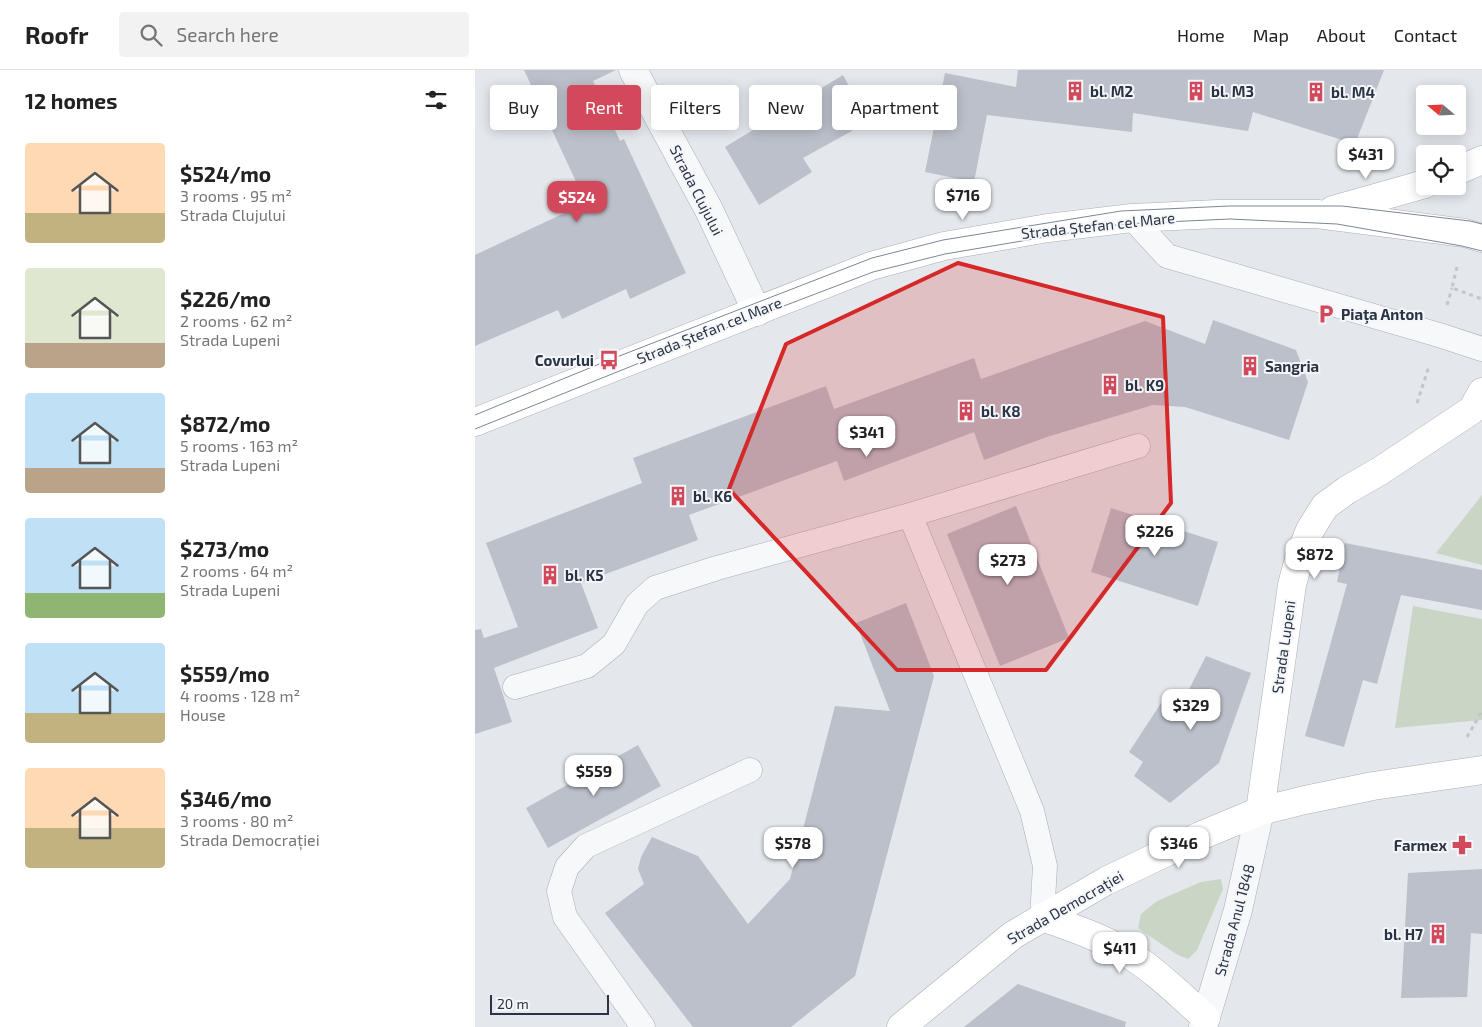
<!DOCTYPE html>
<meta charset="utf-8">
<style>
:root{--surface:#fff;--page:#f2f2f2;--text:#222;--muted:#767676;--line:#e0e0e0;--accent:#d1495b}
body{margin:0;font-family:"Exo 2",sans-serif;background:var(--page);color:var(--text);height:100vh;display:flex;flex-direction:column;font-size:19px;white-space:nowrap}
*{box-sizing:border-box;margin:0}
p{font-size:16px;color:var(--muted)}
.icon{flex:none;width:28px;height:28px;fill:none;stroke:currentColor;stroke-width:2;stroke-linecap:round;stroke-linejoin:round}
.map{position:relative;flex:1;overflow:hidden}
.drawer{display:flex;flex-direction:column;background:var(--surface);width:475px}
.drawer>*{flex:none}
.banner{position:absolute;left:15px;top:15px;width:475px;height:45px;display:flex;gap:10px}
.needle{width:32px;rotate:289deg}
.controls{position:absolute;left:941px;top:15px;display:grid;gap:10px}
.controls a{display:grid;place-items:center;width:50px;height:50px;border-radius:5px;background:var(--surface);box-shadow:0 2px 12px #0003;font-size:25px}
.scale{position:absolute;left:15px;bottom:12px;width:119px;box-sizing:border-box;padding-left:5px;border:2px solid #2b3445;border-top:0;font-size:14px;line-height:18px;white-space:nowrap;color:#2b3445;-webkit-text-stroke:4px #f4f6f9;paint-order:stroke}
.price{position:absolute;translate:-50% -42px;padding:0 11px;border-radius:10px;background:#fff;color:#222;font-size:16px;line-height:32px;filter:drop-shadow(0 1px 2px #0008)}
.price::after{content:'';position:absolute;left:50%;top:30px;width:15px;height:11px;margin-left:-8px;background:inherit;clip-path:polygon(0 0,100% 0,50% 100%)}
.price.selected{background:var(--accent);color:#fff}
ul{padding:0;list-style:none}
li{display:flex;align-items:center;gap:15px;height:125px;padding:0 25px}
li span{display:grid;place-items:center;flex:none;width:140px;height:100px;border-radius:5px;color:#555}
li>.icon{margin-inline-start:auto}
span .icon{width:60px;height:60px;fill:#fffc;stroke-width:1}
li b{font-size:21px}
h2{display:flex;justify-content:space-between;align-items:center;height:60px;padding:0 25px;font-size:21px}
.pill{padding:0 18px;border-radius:5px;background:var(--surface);box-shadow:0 2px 12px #0003;font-size:18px;line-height:45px}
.pill.selected{background:var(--accent);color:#fff}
header{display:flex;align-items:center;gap:30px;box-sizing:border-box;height:70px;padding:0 25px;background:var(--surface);border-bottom:1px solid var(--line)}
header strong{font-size:24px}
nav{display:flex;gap:28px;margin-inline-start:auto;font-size:18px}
.search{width:350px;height:45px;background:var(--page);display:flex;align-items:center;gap:12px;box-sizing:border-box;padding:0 18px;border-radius:5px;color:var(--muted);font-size:19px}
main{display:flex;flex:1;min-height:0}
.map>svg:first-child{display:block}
.green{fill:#c9d6c5}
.building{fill:#bbc0ca}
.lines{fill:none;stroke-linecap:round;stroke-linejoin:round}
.lane-casing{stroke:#a9aeb7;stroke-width:25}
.street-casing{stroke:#a9aeb7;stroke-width:29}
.secondary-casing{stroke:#a9aeb7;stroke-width:29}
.path{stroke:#c2c5cb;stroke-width:3;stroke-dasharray:4 4;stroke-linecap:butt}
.lane{stroke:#f7f8fa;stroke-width:24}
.street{stroke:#f7f8fa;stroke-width:28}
.secondary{stroke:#fff;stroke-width:28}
.tram{stroke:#7d8696;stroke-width:1}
.marked{fill:#d62828;fill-opacity:0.2;stroke:#d62828;stroke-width:4;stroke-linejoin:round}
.labels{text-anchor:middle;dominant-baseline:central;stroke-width:4;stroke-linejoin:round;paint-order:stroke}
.poi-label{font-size:15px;font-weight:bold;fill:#2b3445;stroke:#f4f6f9;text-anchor:start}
.street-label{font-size:15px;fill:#2b3445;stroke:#f4f6f9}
</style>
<header>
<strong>Roofr</strong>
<div class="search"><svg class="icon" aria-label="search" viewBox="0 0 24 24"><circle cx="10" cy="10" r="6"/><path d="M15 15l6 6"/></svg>Search here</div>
<nav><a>Home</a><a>Map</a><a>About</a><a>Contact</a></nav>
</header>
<main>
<section class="drawer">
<h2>12 homes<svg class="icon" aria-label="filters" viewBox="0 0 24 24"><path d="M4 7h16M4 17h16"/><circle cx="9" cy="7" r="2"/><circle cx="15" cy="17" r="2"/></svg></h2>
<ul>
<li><span style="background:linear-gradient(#ffd9b3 70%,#c2b280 0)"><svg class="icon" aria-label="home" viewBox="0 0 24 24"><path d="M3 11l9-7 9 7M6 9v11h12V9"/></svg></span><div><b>$524/mo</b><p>3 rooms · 95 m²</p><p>Strada Clujului</p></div></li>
<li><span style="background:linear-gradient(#dfe7d0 75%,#b9a48a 0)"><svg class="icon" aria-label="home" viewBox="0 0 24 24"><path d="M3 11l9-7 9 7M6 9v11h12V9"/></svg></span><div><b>$226/mo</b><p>2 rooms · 62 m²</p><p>Strada Lupeni</p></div></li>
<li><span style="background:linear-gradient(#bfe0f5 75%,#b9a48a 0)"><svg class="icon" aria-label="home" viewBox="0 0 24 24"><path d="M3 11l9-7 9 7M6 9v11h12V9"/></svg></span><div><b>$872/mo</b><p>5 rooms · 163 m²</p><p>Strada Lupeni</p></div></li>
<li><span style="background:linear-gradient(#bfe0f5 75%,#8fb573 0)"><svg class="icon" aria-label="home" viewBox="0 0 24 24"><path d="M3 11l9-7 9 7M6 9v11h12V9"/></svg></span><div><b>$273/mo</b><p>2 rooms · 64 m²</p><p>Strada Lupeni</p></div></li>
<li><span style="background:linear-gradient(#bfe0f5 70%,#c2b280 0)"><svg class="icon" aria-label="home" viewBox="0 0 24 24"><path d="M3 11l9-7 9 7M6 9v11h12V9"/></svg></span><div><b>$559/mo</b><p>4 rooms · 128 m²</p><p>House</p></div></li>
<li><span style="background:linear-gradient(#ffd9b3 60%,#c2b280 0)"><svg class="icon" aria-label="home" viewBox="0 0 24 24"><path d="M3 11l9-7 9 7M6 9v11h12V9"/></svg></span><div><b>$346/mo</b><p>3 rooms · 80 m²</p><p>Strada Democrației</p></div></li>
</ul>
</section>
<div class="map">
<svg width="1007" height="957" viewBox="0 0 1007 957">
<rect width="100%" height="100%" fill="#e4e7ec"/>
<path class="green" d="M1007,425V495L961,483Z
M938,536L1007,549V650L920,658Z
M746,809L748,819L722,880L713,889L701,884L663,858L666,844L682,831L726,812Z"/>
<path class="building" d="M49,0H141L118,11L145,71L149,69L211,203L155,229L151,219L87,249L83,240L0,276V185L111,133Z
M543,0H909L880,74L778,42L773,61L658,43L657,62L512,45L499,112L450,102L470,3L541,17Z
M368,5L393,52L328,88L337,102L284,135L250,77Z
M738,250L821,280L833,312L814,370L710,337L678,335L572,367L509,390L499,362L369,411L362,391L214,445L223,470L106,513L123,558L19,598L37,652L0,664V560L6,559L9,568L43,557L11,473L167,413L158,388L351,316L359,339L499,288L506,309L670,251L730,274Z
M541,436L594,568L525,596L472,464Z
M636,438L743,472L723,536L616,502Z
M870,473L1007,500V540L926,525L902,614L888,610L869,677L830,666L872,514L862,512Z
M431,533L459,606L380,906L316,957H218L130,843L169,814L163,799L166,787L177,767L223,786L273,854L315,809L360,636L415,641L381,553Z
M731,586L776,603L744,693L695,733L659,706L668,692L654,682L690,627L706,635Z
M163,675L186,716L73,778L51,738Z
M1007,799V864L996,863L992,927L926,928L933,803Z
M543,914L651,952L650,957H489Z"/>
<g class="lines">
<defs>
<path id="lane" d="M657,148L692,186L964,265L1007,279
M435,445L557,741L570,796L567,847
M40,617L112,596L139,574L162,534L180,518L242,498L435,445L663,376
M168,957L90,847L84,821L92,797L111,776L275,700"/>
<path id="street" d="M158,0L234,140L282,242
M728,957L763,840L785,741"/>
<path id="secondary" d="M982,101L1007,90
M858,140L950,114
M0,352L396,196L469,176L573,158L657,148L743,144H842L990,163L1007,168
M785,741L817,515L825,485L835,460L850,436L872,420L905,401L997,340L1007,322
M567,847C595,857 623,866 649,881C679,899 705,925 731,948
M426,957L538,865L631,811L725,766L785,741L830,730L898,716L1007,700"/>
</defs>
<use href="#lane" class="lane-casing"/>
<use href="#street" class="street-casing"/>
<use href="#secondary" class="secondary-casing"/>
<path class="path" d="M982,197L977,218L1007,229
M972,235L977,218
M942,333L954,296
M992,667L1007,641"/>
<use href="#lane" class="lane"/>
<use href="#street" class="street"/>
<use href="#secondary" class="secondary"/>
<path class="tram" d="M0,345L134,290L397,188L468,170L646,141L754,136H867L995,151L1007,154
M0,359L259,255L398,202L470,184L647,154L755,149L862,154L987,176L1007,181"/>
</g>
<path class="marked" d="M483,193L688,247L696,433L571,600H422L254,419L311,274Z"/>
<defs>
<symbol id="building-bare" viewBox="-9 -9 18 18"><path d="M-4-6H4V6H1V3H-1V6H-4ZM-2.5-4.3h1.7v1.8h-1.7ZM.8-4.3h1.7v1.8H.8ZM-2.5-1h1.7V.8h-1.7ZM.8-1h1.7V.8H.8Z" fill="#d1495b" stroke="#f4f6f9" stroke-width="2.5" paint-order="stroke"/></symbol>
<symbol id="parking-bare" viewBox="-9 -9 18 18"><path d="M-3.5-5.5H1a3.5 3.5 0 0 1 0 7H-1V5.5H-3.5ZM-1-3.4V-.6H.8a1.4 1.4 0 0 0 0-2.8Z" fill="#d1495b" stroke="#f4f6f9" stroke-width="2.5" paint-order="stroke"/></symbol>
<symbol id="bus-bare" viewBox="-9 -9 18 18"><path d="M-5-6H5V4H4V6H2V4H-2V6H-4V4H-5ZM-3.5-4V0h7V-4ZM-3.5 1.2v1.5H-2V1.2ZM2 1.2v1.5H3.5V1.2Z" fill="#d1495b" stroke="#f4f6f9" stroke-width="2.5" paint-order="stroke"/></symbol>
<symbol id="pharmacy-bare" viewBox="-9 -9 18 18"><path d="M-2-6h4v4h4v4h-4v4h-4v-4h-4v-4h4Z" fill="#d1495b" stroke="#f4f6f9" stroke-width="2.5" paint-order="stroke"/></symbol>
</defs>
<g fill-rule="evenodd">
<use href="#building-bare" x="586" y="7" width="28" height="28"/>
<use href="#building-bare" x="707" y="7" width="28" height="28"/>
<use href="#building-bare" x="827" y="8" width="28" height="28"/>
<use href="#parking-bare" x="837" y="230" width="28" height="28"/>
<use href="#bus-bare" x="120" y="276" width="28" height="28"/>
<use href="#building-bare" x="761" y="282" width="28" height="28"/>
<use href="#building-bare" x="621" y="301" width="28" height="28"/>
<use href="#building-bare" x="477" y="327" width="28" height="28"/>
<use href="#building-bare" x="189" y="412" width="28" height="28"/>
<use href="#building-bare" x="61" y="491" width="28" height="28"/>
<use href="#pharmacy-bare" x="973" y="761" width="28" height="28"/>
<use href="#building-bare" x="949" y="850" width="28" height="28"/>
</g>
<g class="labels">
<g class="poi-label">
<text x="615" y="21">bl. M2</text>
<text x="736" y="21">bl. M3</text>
<text x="856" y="22">bl. M4</text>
<text x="866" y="244">Piaţa Anton</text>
<text x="119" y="290" text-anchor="end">Covurlui</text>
<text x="790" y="296">Sangria</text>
<text x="650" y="315">bl. K9</text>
<text x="506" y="341">bl. K8</text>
<text x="218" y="426">bl. K6</text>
<text x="90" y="505">bl. K5</text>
<text x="972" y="775" text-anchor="end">Farmex</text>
<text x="948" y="864" text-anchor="end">bl. H7</text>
</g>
<g class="street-label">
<text transform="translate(222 120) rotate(63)">Strada Clujului</text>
<text transform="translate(623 155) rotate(-6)">Strada Ștefan cel Mare</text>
<text transform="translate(234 260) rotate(-22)">Strada Ștefan cel Mare</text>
<text transform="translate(808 577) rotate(-82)">Strada Lupeni</text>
<text transform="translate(590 837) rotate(-30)">Strada Democrației</text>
<text transform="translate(759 850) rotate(-75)">Strada Anul 1848</text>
</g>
</g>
</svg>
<div class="controls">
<a><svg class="needle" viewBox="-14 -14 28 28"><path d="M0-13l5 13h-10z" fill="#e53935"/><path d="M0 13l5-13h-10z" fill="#767676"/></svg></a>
<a><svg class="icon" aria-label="locate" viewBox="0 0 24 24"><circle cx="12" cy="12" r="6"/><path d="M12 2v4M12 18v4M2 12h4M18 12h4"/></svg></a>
</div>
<div class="scale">20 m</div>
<b class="price" style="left:891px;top:110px">$431</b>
<b class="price" style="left:488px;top:151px">$716</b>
<b class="price selected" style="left:102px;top:153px">$524</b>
<b class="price" style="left:392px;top:388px">$341</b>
<b class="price" style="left:680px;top:487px">$226</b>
<b class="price" style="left:840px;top:510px">$872</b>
<b class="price" style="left:533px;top:516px">$273</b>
<b class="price" style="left:716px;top:661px">$329</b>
<b class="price" style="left:119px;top:727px">$559</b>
<b class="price" style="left:318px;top:799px">$578</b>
<b class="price" style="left:704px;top:799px">$346</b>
<b class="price" style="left:645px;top:904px">$411</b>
<div class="banner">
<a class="pill">Buy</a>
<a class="pill selected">Rent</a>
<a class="pill">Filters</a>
<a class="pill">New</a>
<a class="pill">Apartment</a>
</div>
</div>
</main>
